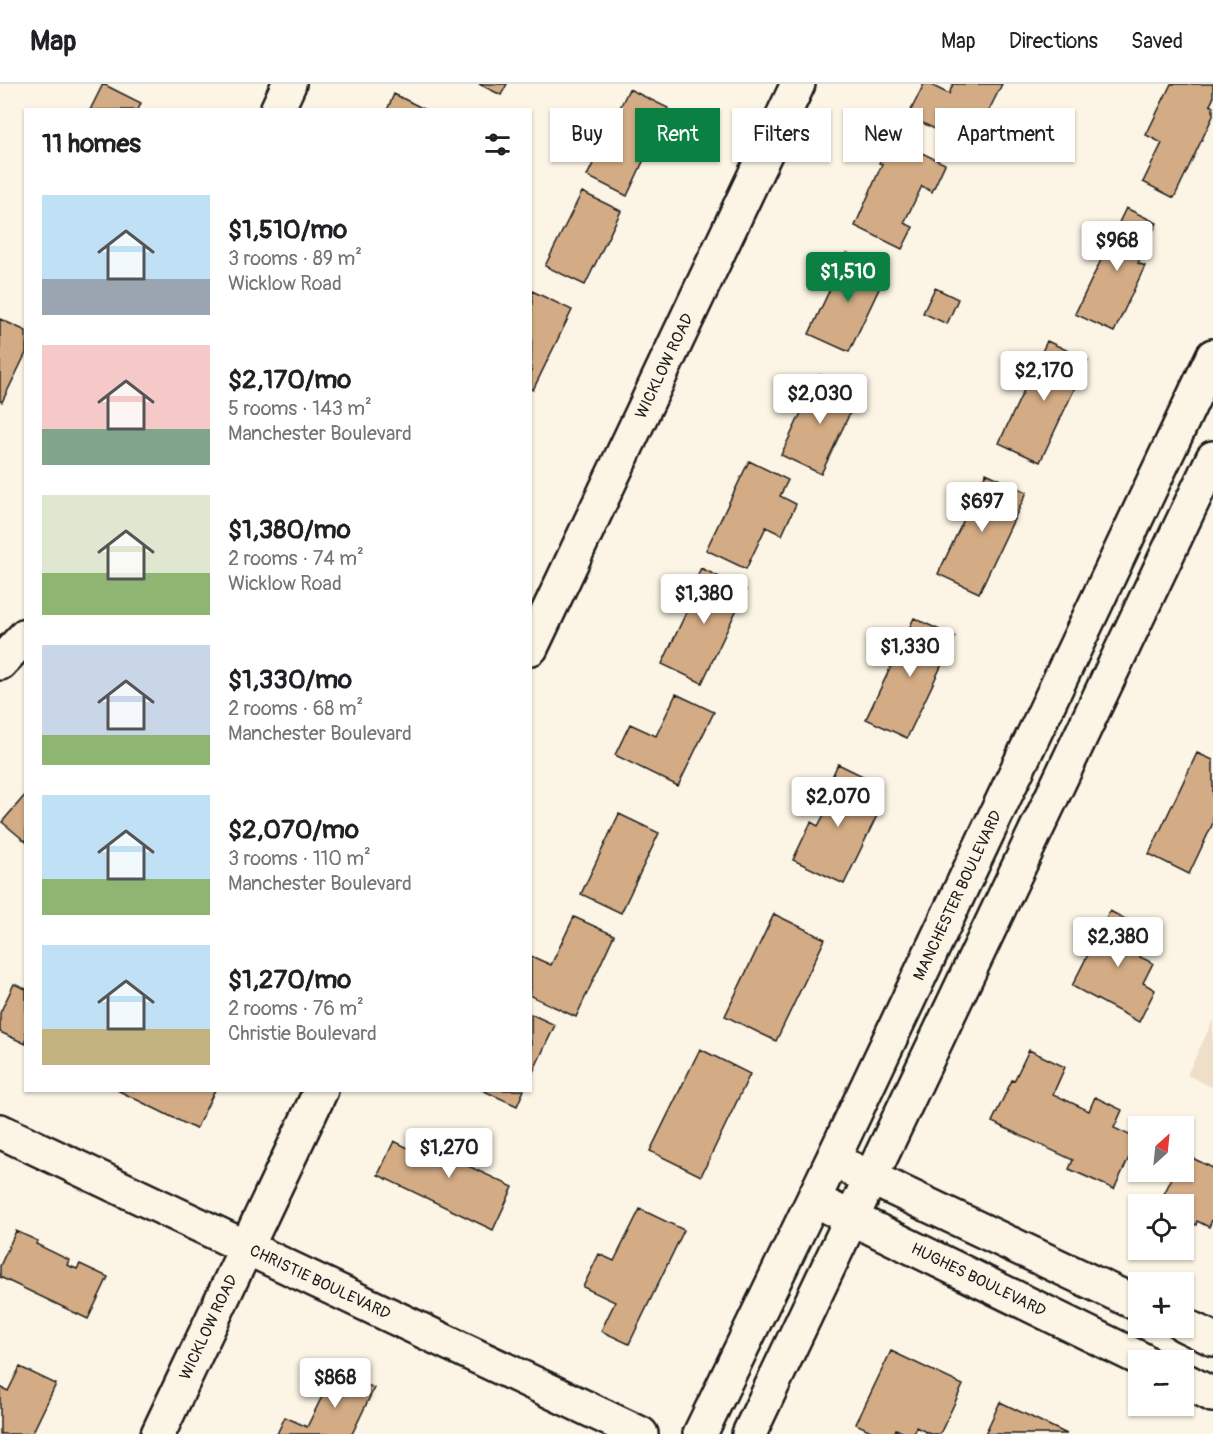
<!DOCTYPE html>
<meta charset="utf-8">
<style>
:root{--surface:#fff;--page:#f2f2f2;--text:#202124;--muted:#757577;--line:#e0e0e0;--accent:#0b8043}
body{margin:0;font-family:Pangolin,sans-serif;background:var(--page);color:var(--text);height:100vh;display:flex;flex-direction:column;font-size:22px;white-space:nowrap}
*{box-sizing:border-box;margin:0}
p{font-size:20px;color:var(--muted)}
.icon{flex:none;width:33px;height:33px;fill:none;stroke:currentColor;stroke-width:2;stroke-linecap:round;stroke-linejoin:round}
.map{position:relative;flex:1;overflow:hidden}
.drawer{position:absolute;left:24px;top:24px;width:508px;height:984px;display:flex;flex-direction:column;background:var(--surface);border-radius:0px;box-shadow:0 2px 4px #0004}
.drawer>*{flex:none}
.banner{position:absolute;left:550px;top:24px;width:570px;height:54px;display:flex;gap:12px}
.needle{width:39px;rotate:27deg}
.tools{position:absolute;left:1128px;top:1032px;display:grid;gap:12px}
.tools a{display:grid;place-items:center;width:66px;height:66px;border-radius:0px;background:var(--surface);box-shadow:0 2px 4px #0004;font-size:30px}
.price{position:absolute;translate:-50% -51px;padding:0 14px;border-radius:6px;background:#fff;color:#222;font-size:20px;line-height:39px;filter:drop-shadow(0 2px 3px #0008)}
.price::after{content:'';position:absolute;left:50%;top:36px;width:18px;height:14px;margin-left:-9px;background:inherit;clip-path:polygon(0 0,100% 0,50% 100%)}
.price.current{background:var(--accent);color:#fff}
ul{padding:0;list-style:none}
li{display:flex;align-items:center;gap:18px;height:150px;padding:0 18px}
li span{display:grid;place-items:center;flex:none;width:168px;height:120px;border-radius:0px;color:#555}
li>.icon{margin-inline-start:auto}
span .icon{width:72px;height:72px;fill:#fffc;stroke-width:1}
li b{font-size:26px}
h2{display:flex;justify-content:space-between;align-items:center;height:72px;padding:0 18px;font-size:26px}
.pill{padding:0 21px;border-radius:0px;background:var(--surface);box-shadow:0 2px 4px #0004;font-size:21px;line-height:54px}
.pill.current{background:var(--accent);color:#fff}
header{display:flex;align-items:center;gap:36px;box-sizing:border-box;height:84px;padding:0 30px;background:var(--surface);border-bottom:2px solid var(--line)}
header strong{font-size:28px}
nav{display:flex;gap:33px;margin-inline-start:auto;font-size:21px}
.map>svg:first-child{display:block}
.built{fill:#f0dfc8}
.building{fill:#d3ac85;stroke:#1c1c1c;stroke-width:1.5}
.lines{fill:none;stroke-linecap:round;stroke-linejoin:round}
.minor-casing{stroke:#1c1c1c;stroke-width:38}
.minor{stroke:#fcf5e5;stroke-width:33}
.labels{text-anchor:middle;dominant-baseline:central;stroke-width:5;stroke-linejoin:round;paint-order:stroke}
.street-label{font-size:16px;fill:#1c1c1c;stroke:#fcf5e5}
</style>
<header>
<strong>Map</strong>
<nav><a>Map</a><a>Directions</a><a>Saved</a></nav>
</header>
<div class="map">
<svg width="1213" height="1350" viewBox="0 0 1213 1350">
<rect width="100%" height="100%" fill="#fcf5e5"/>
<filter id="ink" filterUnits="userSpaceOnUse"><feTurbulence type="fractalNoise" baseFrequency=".0167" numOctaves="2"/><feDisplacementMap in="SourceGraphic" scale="12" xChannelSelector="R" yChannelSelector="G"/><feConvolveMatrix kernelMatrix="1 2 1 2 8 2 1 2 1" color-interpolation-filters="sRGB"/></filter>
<g filter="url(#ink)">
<path class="built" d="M1213,936V1004L1187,991Z"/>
<path class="building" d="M103,0L141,19L138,26H90Z
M479,0H507L501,11Z
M924,0H929L949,10L953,0H1002L973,58L945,44L943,49L908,32Z
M1171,0H1213V15L1210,21L1213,23V32L1174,114L1143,98L1162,59L1146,51Z
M629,5L668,24L627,112L587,92Z
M394,10L426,26H387Z
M891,54L945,80L932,108L922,102L904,139L913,143L902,165L855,142L882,80L879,79Z
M582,108L621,127L585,201L545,182Z
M1126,124L1157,139L1138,179L1145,182L1114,248L1075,230Z
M847,169L887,188L849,268L809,250Z
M935,204L958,215L947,240L923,229Z
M532,207L572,226L533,306L531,305Z
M0,235L26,247V269L2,318L0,317Z
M1047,257L1088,276L1040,378L999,359Z
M819,291L859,310L821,390L781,371Z
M749,377L788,396L780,412L796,420L782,451L766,443L746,485L706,466Z
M986,389L1027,408L979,509L938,490Z
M701,484L746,506L702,599L662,580L693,514L688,511Z
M914,534L955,553L907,654L866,635Z
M676,610L714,628L678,702L615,671L630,640L656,652Z
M1197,669L1213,676V739L1189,790L1149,770Z
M838,680L865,693L856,713L880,725L844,800L793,776L811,738L818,742L828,723L820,719Z
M26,710V758L2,738Z
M619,730L659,749L621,829L581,810Z
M1110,827L1152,849L1140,873L1153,879L1143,899L1155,906L1139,938L1072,902Z
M774,830L825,855L776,957L725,932Z
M574,833L614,851L576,933L531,912V872L551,881Z
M14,900L26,905V960L0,948V929Z
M531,930L555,941L531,992Z
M700,965L750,990L701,1092L650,1067Z
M1029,966L1065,983L1053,1010L1089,1027L1095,1013L1122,1026L1114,1044L1138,1055L1114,1105L1069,1085L1073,1076L992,1038L1012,996L1014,997Z
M117,1006H215L196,1045Z
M482,1006H524L517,1022Z
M451,1047L477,1060L466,1081L513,1103L493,1146L378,1091L394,1057L422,1071L427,1060L441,1067Z
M1184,1070L1213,1084V1137L1212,1136L1209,1143L1197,1137L1196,1141L1184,1135V1120H1159L1175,1088H1184Z
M640,1125L684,1146L629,1260L601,1247L615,1218L583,1203L599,1170L614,1177Z
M16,1147L38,1157L36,1160L69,1176L67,1181L77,1185L80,1180L108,1193L88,1235L0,1193V1182Z
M891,1267L963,1301L940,1350H930L916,1343L913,1350H906L896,1345L894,1350H877L856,1340Z
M20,1283L56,1300L32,1350H0V1303L8,1307Z
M335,1286L374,1304L352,1350H277L285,1333L307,1343Z
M1000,1318L1067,1350H985Z"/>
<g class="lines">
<defs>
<g id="minor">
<path d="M277,26L289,0"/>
<path id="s1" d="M531,564L798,0"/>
<path d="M0,579L26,551"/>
<path id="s2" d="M0,1047L641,1350"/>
<path d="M850,1084L1138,1220"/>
<path id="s3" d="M831,1124L1143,1276"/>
<path d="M1184,1241L1213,1255"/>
<path d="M1184,1296L1213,1311"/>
<path id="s4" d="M158,1350L321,1006"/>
<path id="s5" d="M700,1350L833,1075L1213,272"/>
<path d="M749,1350L1213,374"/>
</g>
</defs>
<use href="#minor" class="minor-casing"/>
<use href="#minor" class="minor"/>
</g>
</g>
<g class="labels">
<g class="street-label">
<text stroke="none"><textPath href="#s1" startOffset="312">WICKLOW ROAD</textPath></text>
<text stroke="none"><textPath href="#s5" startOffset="597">MANCHESTER BOULEVARD</textPath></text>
<text stroke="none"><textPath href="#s3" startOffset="164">HUGHES BOULEVARD</textPath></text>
<text stroke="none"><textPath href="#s2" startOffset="354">CHRISTIE BOULEVARD</textPath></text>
<text stroke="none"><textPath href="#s4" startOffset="118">WICKLOW ROAD</textPath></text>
</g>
</g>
</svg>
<div class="tools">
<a><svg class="needle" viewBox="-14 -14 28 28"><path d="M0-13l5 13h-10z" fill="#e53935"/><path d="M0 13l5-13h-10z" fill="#757577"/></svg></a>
<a><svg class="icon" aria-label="locate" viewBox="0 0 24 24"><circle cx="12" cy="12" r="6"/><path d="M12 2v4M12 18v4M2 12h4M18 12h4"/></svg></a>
<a>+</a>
<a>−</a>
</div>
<b class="price" style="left:1117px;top:188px">$968</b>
<b class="price current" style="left:848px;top:219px">$1,510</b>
<b class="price" style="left:1044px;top:318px">$2,170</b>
<b class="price" style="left:820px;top:341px">$2,030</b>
<b class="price" style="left:982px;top:449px">$697</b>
<b class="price" style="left:704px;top:541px">$1,380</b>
<b class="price" style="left:910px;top:594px">$1,330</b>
<b class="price" style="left:838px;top:744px">$2,070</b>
<b class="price" style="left:1118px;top:884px">$2,380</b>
<b class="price" style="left:449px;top:1095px">$1,270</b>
<b class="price" style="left:335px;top:1325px">$868</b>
<div class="banner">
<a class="pill">Buy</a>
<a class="pill current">Rent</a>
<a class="pill">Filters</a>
<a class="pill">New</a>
<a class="pill">Apartment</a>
</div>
<section class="drawer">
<h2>11 homes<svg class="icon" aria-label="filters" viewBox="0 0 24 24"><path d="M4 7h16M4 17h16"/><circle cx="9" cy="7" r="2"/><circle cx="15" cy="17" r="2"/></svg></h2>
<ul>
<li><span style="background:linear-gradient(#bfe0f5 70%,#9aa5b1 0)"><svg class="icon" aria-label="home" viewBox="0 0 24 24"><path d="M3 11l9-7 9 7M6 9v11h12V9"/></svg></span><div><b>$1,510/mo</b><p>3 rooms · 89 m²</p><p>Wicklow Road</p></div></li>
<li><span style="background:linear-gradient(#f6c9c9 70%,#7fa58c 0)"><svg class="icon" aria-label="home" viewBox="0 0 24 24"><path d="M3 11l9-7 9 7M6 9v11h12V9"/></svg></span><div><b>$2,170/mo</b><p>5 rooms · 143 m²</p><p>Manchester Boulevard</p></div></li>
<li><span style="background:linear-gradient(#dfe7d0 65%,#8fb573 0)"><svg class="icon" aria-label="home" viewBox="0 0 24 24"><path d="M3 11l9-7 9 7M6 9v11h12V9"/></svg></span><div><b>$1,380/mo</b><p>2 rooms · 74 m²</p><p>Wicklow Road</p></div></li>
<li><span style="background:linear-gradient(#c9d6e8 75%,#8fb573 0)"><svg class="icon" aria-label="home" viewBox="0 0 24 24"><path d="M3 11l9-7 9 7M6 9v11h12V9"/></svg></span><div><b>$1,330/mo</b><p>2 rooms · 68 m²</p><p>Manchester Boulevard</p></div></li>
<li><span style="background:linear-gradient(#bfe0f5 70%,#8fb573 0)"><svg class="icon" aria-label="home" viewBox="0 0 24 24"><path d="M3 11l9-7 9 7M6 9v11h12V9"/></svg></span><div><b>$2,070/mo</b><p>3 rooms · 110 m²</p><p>Manchester Boulevard</p></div></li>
<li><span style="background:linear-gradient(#bfe0f5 70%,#c2b280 0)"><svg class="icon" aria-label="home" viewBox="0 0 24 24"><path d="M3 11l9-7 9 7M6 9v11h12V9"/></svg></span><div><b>$1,270/mo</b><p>2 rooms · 76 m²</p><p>Christie Boulevard</p></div></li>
</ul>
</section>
</div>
